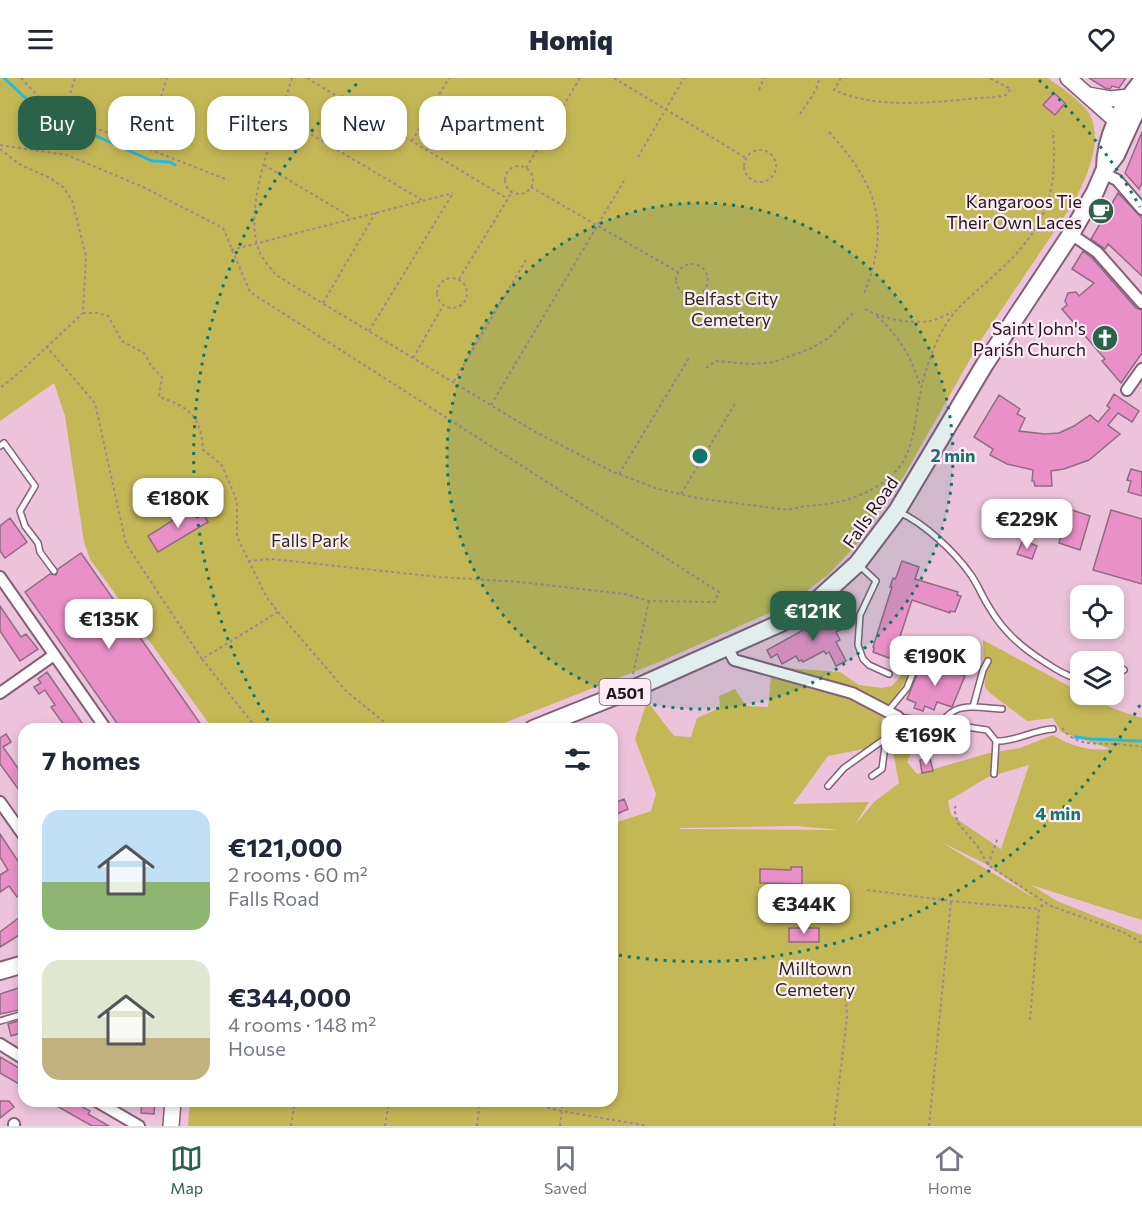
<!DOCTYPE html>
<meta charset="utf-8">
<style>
:root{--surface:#fff;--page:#f2f2f3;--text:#1f2937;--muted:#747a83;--line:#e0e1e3;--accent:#2b634a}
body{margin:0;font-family:Commissioner,sans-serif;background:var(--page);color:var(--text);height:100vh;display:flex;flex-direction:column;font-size:22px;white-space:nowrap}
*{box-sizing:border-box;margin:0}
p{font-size:20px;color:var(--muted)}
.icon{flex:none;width:33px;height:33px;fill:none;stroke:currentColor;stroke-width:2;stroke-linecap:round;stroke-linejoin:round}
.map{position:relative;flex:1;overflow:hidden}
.details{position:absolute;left:18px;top:645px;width:600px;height:384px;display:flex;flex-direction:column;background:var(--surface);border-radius:18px;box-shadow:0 3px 9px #0003}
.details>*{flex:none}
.hud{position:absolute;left:18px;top:18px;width:600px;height:54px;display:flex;gap:12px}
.fabs{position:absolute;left:1070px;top:507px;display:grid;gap:12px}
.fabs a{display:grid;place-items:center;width:54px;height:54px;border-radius:12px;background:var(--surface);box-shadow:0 3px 9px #0003;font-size:30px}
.price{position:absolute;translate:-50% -51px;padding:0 14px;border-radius:12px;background:#fff;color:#222;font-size:20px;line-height:39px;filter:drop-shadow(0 2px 3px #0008)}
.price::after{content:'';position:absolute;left:50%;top:36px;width:18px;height:14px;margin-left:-9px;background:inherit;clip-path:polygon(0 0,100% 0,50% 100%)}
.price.on{background:var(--accent);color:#fff}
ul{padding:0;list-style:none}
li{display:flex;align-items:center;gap:18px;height:150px;padding:0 24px}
li span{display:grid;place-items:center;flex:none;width:168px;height:120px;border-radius:18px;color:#555}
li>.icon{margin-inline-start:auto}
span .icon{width:72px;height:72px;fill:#fffc;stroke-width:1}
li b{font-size:26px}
h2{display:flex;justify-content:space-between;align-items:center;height:72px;padding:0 24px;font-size:26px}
.tag{padding:0 21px;border-radius:18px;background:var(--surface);box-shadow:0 3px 9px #0003;font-size:21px;line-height:54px}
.tag.on{background:var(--accent);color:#fff}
header{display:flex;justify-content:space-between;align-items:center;height:78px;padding:0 24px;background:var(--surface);font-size:27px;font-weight:800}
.menu{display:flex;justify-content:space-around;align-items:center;height:84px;border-top:2px solid var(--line);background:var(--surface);font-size:16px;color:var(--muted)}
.menu a{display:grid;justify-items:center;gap:3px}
.menu .on{color:var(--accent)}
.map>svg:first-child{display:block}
.green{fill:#c4b756;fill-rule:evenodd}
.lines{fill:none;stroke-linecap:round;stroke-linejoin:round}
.stream{stroke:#24bbe3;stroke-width:3}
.building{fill:#ea90c9;stroke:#906c82;stroke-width:1.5}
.lane-casing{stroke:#836075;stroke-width:8}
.street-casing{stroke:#836075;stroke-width:14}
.secondary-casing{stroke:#836075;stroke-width:18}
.primary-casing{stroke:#836075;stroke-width:20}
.path{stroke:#a38496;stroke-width:2;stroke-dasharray:3 3;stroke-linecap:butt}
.lane{stroke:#fff;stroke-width:5}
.street{stroke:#fff;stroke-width:10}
.secondary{stroke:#fff;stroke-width:15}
.primary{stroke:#fff;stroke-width:16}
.ring{fill:none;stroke:#0f766e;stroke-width:3;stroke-dasharray:3 6}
.labels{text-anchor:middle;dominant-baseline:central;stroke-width:4.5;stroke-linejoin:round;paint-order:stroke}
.shield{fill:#fdecf6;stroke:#64565e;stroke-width:1.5}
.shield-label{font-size:16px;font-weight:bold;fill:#23151d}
.poi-label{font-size:18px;fill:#23151d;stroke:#fdecf6;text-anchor:end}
.park-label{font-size:18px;fill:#2d2b18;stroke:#fdecf6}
.street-label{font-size:18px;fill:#23151d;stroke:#fdecf6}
.centre{fill:#0f766e;stroke:#fdecf6;stroke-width:3}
.ring-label{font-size:18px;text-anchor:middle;font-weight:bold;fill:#0f766e;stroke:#fdecf6;stroke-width:4.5;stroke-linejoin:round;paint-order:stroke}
</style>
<header><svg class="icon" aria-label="menu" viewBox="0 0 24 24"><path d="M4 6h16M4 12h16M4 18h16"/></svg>Homiq<svg class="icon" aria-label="heart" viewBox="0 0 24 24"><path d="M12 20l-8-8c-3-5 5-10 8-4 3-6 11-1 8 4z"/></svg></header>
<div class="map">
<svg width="1142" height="1048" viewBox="0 0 1142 1048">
<rect width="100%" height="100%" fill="#ecc3db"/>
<path class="green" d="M0,0H1048C1060,9 1074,18 1085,30C1107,55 1087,99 1074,124L981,262L904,398L856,467L829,496L808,512L767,536L664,582L489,651H213L90,481L84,464L65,338L54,305L0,343Z
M983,562L1080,614V616L1085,617L1117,632L1142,640V842L1031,807L1057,823L1142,857V1048H188L190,1023H612V746L651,733L656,716L635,661L647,623L674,658L691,659L697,640L720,630L719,618L735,611L746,628L768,629L771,599L788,590L840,594L859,607L882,610L892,608L900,599L913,574C916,600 889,621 881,644L919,655L907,684L917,696L989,675L1020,670L1053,657C1071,669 1091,673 1111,671L1061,654L1053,640L1027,643L990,615L985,609ZM875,666L892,669L899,705L874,724L855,747L869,724L793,726L828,678L874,669ZM1029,687L1001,771L951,737L948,723L988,699ZM797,748L840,752L679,751L680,750ZM941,764L986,786L1032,818H1031Z"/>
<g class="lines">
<path class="stream" d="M4,0L37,31L48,44L83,52L152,83L170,84L175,87
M1075,659L1091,661L1142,663"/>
</g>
<path class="building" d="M1089,0H1126L1119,10L1112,8L1110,11L1105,10Z
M1054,15L1065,25L1055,37L1043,27Z
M1142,54V104L1139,111L1125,95Z
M1118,115L1142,140V198L1108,166L1105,171L1091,161Z
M1083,173L1092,180L1136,230L1142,232V275L1121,305L1102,283L1105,281L1062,231L1067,227L1065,223L1068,215L1076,214L1079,218L1094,205L1072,191Z
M1114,316L1139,333L1132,344L1118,335L1108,347L1120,356L1089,382L1064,391L1051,393L1052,408H1035L1034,403H1032L1033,392L1007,386L990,377L993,371L974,359L999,317L1020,331L1017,336L1025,340L1019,353L1045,356L1059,355L1074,348L1090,337L1098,344L1110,330L1107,328Z
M1131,391L1142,394V418L1128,414L1131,403L1127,402Z
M197,427L208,444L158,474L148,458Z
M1069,431L1090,438L1080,472L1059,465Z
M1111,432L1142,441V506L1093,492Z
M10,440L27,464L5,480L0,473V448Z
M1023,462L1037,468L1032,481L1017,476Z
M81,475L204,651H121L25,514L50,496L56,497L58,491Z
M902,483L919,489L915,501L958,514L957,517L961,518L955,534L950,533V535L912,522L894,577L891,576L889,580L873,574L874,570L873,569L892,509H890L893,500L895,501L897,497Z
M0,528L21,559L26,556L38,571L20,583L0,553Z
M838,533L847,549L836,554L840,562L836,564L846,583L836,588L829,574L826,576L824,573L803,584L802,582L799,583L796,578L782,586L777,576L771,580L767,572L805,551L806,553L829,541L827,538Z
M923,582L965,598L952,629L937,624L934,632L925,628L923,633L914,630L916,625L907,621Z
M47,594L82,645L73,651H67L51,629L55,627L45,612L39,616L34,609L41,605L38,601Z
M6,656L11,664L3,669L20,693L24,690V719L0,686V660Z
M930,680L933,693L922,695L920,682Z
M624,721L628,731L612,738V726Z
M0,756L24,792V814L17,819L9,808L0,814V797L8,792L0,779Z
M791,789H802V806L760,805V791L791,792Z
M24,836V854L0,869V854Z
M789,850H819V864H789Z
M24,908V931L0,936V916Z
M24,941V954L11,958L8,946Z
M0,979L24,993V997L19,1006L0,995Z
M0,1023H9L14,1029L0,1040Z
M48,1023H72L90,1033L88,1036L109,1048H92Z
M142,1023H155L154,1036L141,1035Z"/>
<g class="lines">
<defs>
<path id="lane" d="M0,368L4,365L35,408L20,433L25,448L38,465L40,474L54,493
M899,434C924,445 955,474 971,497C978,507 982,518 989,529C1003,553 1020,568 1043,583C1054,590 1067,599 1080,601
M859,487L876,503L860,537L858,567L863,581L869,587L889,596
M1113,599L1124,592
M973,629L983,592L988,583
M888,633L907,610L920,577L937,566
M931,664C950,623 961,628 1002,631
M994,696L996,663
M872,698L882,691L886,660
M828,708L844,690L886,660L898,639L987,652L996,663C1015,664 1033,652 1053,651
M0,943L24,936"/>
<path id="street" d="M1103,95L1117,102L1142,131
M1071,156L1097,174L1142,225
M1127,312L1142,291
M0,499L106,651
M727,569L734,582L852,615L898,639
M0,615L54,577
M0,724L24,758
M0,966L24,981
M96,1023L139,1048
M14,1048V1046"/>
<path id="secondary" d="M1068,0L1112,39L1126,47
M1088,17L1110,21L1129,19
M171,1048L173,1023"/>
<path id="primary" d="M1105,91C1105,60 1121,27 1142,3
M533,651L633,611L783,544L814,525L857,486L897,433L985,286L1071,156L1095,114L1105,91L1116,77L1142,20
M0,893L24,886"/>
</defs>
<use href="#lane" class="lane-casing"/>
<use href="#street" class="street-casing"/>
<use href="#secondary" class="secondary-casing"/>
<use href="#primary" class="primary-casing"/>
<path class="path" d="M21,0L52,33L228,102
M292,0C278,45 240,130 260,175C263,182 271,190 276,197L532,352L611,393L658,411L697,420L788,432C803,427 817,428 833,425C854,421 878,411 893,396C916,374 914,340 921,312C924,297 929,282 935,268C948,236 963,225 988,203C1041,156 1059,124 1053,53
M307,0L508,121
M614,0L746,80
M841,0L834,12C884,34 943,22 996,19L1006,17L1011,11L989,0
M759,12L764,0
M800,36C807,25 818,13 819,0
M63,38L75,0
M280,38L422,122
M829,54C878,108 891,147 864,216
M412,63L449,0
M0,67L67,77L143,109L223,150L250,214L719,514L715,524L649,523L625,516L520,504L439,499L272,481L249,483
M144,70L167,0
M0,71L19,86L50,100L63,109L72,122L86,178L83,235L19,295L0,310
M744 88a16 16 0 1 1 32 0a16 16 0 1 1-32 0Z
M638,79L684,0
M264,87L352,140
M505 102a14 14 0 1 1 28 0a14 14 0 1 1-28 0Z
M526,90L580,0
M531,109L678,194
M231,172L453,115
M676 202a16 16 0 1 1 32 0a16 16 0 1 1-32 0Z
M437 215a15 15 0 1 1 30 0a15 15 0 1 1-30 0Z
M459,201L512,114
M323,225L376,134
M865,231C883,241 910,246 930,243C937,242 945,237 952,234
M83,235H98L108,238L122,263L144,275L152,289L162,299L159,319C190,329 201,339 203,372L221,386L233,413L237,424V459L267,520L278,534L347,614L393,651
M877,238C899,259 912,279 920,308
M369,253L453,115
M46,268L95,325L126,466L202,581L278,534
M413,280L443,228
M706,290L716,283L753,286L774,284L812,270L830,259L853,235
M454,303L526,182
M491,327L625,101
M619,396L689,280
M681,416L736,324
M202,581L257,651
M633,596L649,523
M1062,650C1075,668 1094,665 1113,666C1123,666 1133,668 1142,669
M956,728L954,731L958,745L978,769L988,787L1051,828L1123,854L1142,865
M988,787L998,759
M867,812L951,823L1039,831
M1030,942L1039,831L1045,824
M267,1023L294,1026
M537,1023L549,1030L562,1033L648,1048
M291,1048L295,1023
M385,1048L389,1023
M477,1048L480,1023
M560,1048L563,1023
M834,1048L847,939L846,920
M929,1048L951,823"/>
<use href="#lane" class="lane"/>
<use href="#street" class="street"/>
<use href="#secondary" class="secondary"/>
<use href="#primary" class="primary"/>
</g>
<circle cx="700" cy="378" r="253" fill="#0f766e" fill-opacity=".12"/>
<g class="ring">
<circle cx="700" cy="378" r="253"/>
<path d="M1140 627A506 506 0 0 1 612 876M273 650A506 506 0 0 1 361 2M1039 2A506 506 0 0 1 1140 129"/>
</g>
<defs>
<symbol id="cafe-disc" viewBox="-11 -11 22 22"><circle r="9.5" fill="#2b634a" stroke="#fdecf6"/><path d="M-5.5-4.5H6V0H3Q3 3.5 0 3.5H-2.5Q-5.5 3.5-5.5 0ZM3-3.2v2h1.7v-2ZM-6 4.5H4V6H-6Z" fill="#fff"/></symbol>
<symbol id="church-disc" viewBox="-11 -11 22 22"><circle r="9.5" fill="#2b634a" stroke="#fdecf6"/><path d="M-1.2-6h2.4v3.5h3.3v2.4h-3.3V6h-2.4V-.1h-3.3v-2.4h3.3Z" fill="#fff"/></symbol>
</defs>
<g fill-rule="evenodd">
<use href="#cafe-disc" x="1086" y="118" width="30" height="30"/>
<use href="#church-disc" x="1090" y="245" width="30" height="30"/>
</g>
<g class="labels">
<rect class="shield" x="599.5" y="601" width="51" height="26" rx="4.5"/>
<g class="shield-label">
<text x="625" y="614">A501</text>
</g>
<g class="poi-label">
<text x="1082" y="123">Kangaroos Tie<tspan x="1082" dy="21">Their Own Laces</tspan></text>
<text x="1086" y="250">Saint John's<tspan x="1086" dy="21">Parish Church</tspan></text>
</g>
<g class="park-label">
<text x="731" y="220">Belfast City<tspan x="731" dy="21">Cemetery</tspan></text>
<text x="310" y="462">Falls Park</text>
<text x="815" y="890">Milltown<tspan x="815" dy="21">Cemetery</tspan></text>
</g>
<g class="street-label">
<text transform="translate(870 434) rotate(-55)">Falls Road</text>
</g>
</g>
<circle cx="700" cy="378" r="9" class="centre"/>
<g class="ring-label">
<text x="953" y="384">2 min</text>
<text x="1058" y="742">4 min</text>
</g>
</svg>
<div class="fabs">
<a><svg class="icon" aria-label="locate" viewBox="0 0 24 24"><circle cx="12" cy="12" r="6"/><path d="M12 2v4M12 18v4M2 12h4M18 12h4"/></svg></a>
<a><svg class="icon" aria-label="layers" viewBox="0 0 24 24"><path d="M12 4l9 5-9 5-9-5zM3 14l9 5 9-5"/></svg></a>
</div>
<b class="price" style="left:178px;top:451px">€180K</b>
<b class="price" style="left:1027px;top:472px">€229K</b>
<b class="price on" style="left:813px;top:564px">€121K</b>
<b class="price" style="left:109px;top:572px">€135K</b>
<b class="price" style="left:935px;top:609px">€190K</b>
<b class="price" style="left:926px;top:688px">€169K</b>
<b class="price" style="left:804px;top:857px">€344K</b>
<div class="hud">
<a class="tag on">Buy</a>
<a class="tag">Rent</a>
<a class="tag">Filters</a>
<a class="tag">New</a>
<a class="tag">Apartment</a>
</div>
<section class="details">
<h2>7 homes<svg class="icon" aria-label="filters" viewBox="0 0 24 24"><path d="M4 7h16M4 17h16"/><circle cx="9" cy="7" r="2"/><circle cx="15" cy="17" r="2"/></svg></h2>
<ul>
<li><span style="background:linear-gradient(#bfe0f5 60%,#8fb573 0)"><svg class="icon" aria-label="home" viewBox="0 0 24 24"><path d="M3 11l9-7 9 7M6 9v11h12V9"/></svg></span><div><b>€121,000</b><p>2 rooms · 60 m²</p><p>Falls Road</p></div></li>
<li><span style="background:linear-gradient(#dfe7d0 65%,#c2b280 0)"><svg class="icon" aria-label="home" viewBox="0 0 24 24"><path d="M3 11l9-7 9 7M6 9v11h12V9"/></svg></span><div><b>€344,000</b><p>4 rooms · 148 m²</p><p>House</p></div></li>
</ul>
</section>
</div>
<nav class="menu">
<a class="on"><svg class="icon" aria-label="map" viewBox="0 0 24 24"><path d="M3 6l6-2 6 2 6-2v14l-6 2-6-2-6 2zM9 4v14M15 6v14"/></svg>Map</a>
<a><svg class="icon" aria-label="saved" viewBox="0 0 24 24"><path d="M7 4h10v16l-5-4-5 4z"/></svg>Saved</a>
<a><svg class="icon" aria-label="home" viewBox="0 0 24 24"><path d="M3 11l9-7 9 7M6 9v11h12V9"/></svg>Home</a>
</nav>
